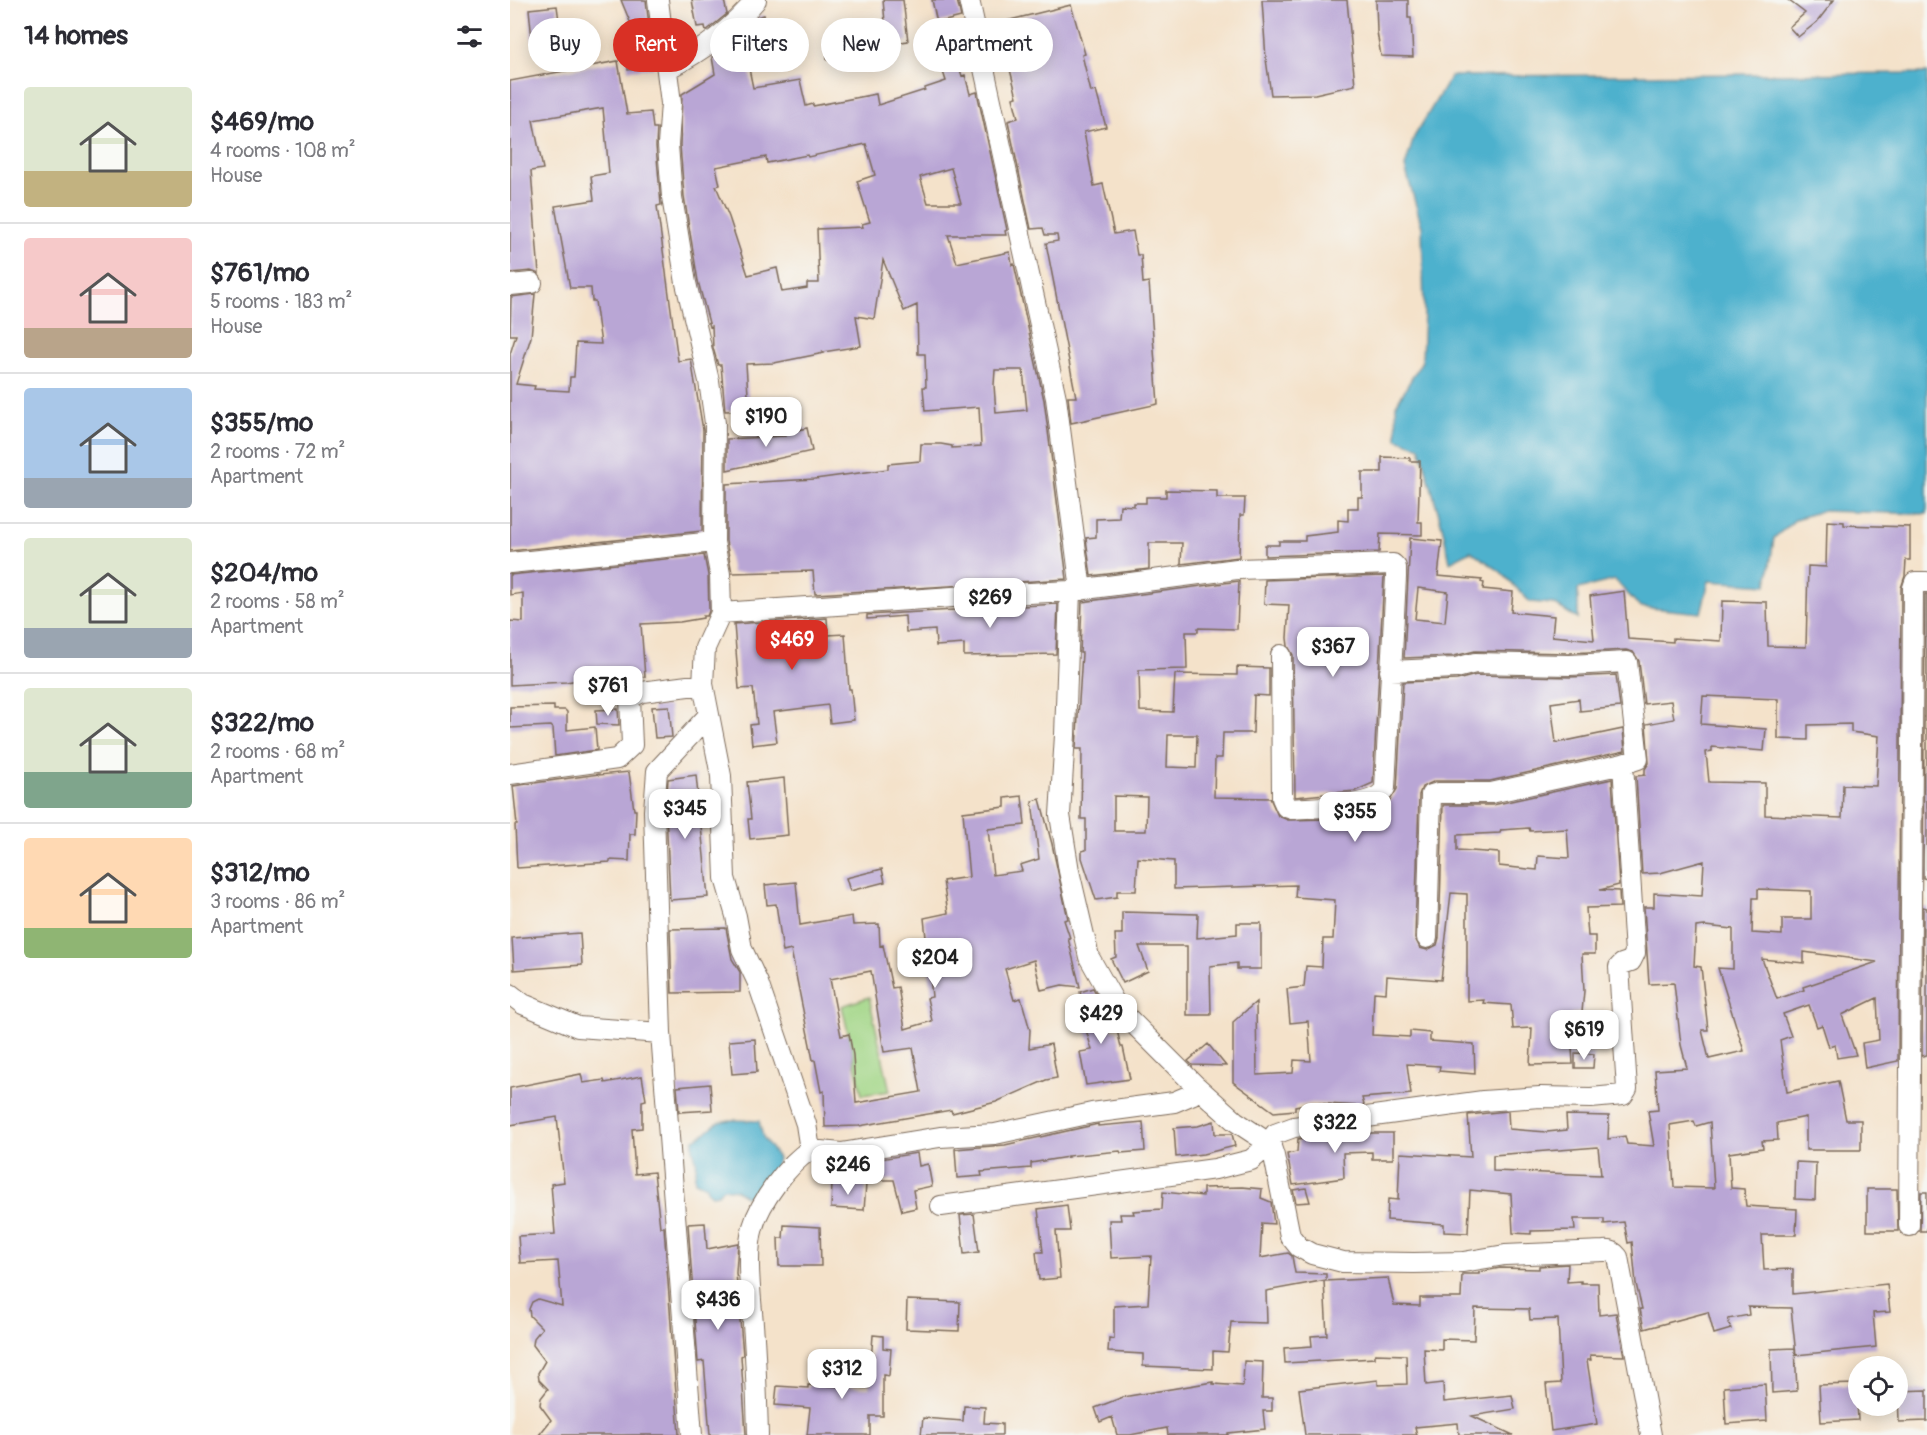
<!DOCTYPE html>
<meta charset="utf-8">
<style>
:root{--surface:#fff;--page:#f7f7f7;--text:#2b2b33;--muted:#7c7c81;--line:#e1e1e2;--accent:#d93025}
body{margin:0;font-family:Pangolin,sans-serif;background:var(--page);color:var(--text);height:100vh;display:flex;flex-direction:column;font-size:22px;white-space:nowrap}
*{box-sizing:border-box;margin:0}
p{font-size:20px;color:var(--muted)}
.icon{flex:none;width:33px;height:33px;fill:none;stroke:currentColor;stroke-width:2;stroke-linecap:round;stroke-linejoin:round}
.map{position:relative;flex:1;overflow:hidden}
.details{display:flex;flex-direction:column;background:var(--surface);width:510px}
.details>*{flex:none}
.top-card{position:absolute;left:18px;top:18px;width:570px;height:54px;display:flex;gap:12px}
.tools{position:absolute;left:1338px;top:1356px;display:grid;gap:12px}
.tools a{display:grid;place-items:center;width:60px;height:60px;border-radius:50%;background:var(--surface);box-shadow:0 3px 15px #0003;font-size:30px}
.price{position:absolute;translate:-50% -51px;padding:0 14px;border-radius:12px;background:#fff;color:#222;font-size:20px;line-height:39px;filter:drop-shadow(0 2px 3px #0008)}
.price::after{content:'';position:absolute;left:50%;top:36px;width:18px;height:14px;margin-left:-9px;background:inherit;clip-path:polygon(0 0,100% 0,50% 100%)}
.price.active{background:var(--accent);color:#fff}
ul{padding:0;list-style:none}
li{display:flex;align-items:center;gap:18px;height:150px;padding:0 24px}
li+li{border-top:2px solid var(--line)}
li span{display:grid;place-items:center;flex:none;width:168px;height:120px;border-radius:6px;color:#555}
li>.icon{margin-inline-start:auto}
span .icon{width:72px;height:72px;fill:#fffc;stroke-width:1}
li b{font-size:26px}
h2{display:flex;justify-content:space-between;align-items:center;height:72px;padding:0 24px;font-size:26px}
.pill{padding:0 21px;border-radius:27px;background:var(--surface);box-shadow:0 3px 15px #0003;font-size:21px;line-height:54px}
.pill.active{background:var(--accent);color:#fff}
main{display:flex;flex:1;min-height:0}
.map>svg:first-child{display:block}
.green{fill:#a2d686;stroke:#6e8052;stroke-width:1.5}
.water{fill:#4eb1cd;stroke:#446e76;stroke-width:1.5}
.building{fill:#b9a6d5;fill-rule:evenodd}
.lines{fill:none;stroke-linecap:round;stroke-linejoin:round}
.minor-casing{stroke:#7c6a5a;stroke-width:22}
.minor{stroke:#fff;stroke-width:20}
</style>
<main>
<section class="details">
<h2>14 homes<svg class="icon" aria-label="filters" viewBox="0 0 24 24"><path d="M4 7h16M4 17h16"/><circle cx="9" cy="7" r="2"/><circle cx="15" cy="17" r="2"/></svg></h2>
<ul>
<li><span style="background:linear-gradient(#dfe7d0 70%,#c2b280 0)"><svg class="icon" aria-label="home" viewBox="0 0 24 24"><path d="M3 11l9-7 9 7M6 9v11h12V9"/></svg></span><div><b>$469/mo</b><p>4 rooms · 108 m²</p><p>House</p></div></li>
<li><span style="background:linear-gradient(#f6c9c9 75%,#b9a48a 0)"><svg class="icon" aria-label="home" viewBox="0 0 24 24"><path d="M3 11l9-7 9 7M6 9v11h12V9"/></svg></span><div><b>$761/mo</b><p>5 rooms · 183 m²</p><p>House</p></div></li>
<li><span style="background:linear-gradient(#a9c7e8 75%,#9aa5b1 0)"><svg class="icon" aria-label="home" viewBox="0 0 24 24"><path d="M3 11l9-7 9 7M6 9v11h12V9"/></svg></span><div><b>$355/mo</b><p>2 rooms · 72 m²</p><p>Apartment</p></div></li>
<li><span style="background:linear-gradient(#dfe7d0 75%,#9aa5b1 0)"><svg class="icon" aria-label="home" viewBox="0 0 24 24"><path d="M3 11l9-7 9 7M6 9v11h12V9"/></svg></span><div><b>$204/mo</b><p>2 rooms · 58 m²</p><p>Apartment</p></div></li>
<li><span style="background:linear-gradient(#dfe7d0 70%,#7fa58c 0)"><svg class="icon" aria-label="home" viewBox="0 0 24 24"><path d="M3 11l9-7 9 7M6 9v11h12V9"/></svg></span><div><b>$322/mo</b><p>2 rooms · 68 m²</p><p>Apartment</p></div></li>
<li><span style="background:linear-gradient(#ffd9b3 75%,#8fb573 0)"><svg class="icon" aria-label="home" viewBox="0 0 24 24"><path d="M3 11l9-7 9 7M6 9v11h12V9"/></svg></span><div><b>$312/mo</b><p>3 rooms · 86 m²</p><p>Apartment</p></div></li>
</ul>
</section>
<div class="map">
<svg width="1417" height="1435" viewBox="0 0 1417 1435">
<rect width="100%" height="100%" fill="#f6f6f2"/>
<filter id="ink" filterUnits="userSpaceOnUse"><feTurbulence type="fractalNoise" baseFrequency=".0167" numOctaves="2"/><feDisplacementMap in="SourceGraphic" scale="12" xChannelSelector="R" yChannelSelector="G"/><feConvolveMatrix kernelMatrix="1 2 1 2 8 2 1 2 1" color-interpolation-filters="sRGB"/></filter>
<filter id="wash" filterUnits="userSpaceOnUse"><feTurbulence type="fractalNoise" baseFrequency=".008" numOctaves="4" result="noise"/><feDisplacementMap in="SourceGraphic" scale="24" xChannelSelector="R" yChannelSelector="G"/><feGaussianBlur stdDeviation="1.35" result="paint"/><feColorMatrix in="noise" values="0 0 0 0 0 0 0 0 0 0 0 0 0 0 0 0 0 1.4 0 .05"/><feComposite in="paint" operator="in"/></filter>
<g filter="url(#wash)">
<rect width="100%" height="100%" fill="#f4e2ca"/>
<path class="green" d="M359,997L380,1091L352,1095L332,1006Z"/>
<path class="water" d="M1417,73V514L1311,511L1286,519L1264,538L1257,585L1199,581L1191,613L1130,607L1105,580L1068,589V619L1044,604L1020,602L991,572L961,551L940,562L932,526L910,447L887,439L886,405L912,361L914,311L912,227L895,167L904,137L941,76Z
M224,1120L249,1121L253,1137L268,1158C267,1169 247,1190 237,1197L226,1190L213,1188L208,1194L202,1195L197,1191L196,1186L185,1181C183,1174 188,1167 186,1160C184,1151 181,1148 184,1139C204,1132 197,1121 224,1120Z"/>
<g id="blocks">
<path class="building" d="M111,0H136L144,68L118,70L115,29H123Z
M182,0H214L217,14L196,31L195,26L187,27Z
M373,0H393L398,41L377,44Z
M422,0H447L451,17L427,23Z
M752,0H837L845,85L805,94L761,95L756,59Z
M866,0H898V18H901L903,57L871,56L867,32Z
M1278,0H1324L1307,22L1288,37L1279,27L1295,13Z
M561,5L575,54L572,55L581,92L586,91L596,127L574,132L584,186L593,184L604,234L623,231L627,255H631L633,283L639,282L648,404L561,423L558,397H566L536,243L548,241L547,235H535L533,228L521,229L498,121L508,118L503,98L507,97L494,46L497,45L492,22Z
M47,6L51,36L22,40L19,9Z
M254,15L262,53L237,59L243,88L290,80L296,106L303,104V106L366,94L368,105L415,90V88L436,81L424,43L440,38L452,76L455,75L460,94L467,92L497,230L495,231L496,235H438L447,263L500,252L502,265L504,264L534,400L557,579L305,594L303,571L222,573L216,541V484L305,479L378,469V464L410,461L411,444H431L442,446V448L471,446L469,407L415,411L413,387H416L415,354H408L407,305L394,311L373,260L364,319L346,316L351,346L313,352L314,353L264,363L236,364L239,410L215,411L211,365H208L203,348L202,326L200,327L188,281L174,196L170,145L172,94L205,74L202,57L224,39L247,17ZM356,144L365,175L347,181L360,222L352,224L353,227L307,229L309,283H297V288L272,292L267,268L238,275L219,217L206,186L210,185L206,167L256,157L257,163L297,155L298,157ZM441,168L451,203H418L410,177ZM485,370H513L517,410L486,413L484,385Z
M359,38L361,58L317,60L316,40Z
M108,61L117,114L141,112L143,128H147L146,146L151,205L147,206L168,361L181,359L193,430L192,531L0,551V354L6,335H0L1,297L25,294L21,337L6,384L25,386L24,389L59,391L60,377H64L66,343L91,344L85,301H82L81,288H60L45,206L84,200L81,176L99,173L93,108L23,120L33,169L21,171L29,274L21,271L0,273V81Z
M297,428L302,451L217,470V439L275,436L274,433Z
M872,457L900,458V461H910L908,522H912V535L870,534L869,552L755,556V545H769V541H795V536L828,532V520L838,521V508H848V497H852V472H872Z
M656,490L707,491V498H735L734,515H730L729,557L671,564L672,543H639V569L581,576L576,538L586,537V519L609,518L610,505L624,506V503H636V497H656Z
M1317,521L1334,522V525L1400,527V560H1396L1395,576L1391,588L1388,1061L1355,1068L1352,1043L1369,1040L1367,998L1332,1015L1346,1055L1327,1058L1325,1045L1319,1047L1312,1025L1307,1027L1299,1005L1273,1014L1281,1036L1270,1040L1277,1092L1328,1081L1336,1120H1351V1150H1296V1117L1267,1123L1268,1140L1252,1141L1253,1148L1219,1153L1221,1188L1234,1189L1236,1206L1287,1209L1286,1235H1252L1254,1270L1283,1269V1294L1377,1284L1380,1312L1363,1313L1366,1347L1286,1355L1281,1308L1238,1307L1239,1315L1218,1319L1221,1329L1204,1334L1198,1312L1134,1329L1130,1309H1132L1126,1284L1122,1242L1118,1243L1114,1222L1094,1224V1219H1064L1065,1230L1021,1231V1234L1003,1233L1001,1194L960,1190L958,1233L934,1232V1224L877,1220L878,1199L888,1200L890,1153L961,1157L958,1115L998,1111L999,1129L1037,1132L1057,1130L1056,1115L1099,1116L1098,1139L1115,1136L1117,1144L1144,1146L1138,1111L1148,1110L1145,1070L1177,1068L1171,1045L1164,983L1139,984L1134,907H1144V893L1192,896L1194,861L1150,873L1132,874L1126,776L1135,775V769L1139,763L1136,724L1164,719L1161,701L1134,704L1129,661L1123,652L1116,650L1060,653L965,651L944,656L894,658L900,538L932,541L928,576L972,580L971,582L974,583L973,589L1003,592L1001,612L1044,616L1042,636L1084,640L1080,596L1114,591L1118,639L1163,642V638L1211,641L1212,601L1257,602L1258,646L1296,647L1298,566L1316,567ZM908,588L938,592L935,622L905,619ZM1193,696L1268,699V739L1298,740V725L1341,724V732L1369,736L1366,786L1333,785L1332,818L1255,815V783L1199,782L1196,752L1202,751V747L1254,751L1256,729L1191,724ZM1248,889L1301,891V919H1272V935L1242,933L1243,898H1248ZM1195,926L1223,929V969L1208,968L1234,1051L1199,1059L1192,1030H1198L1191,967L1184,966L1186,927ZM1294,952L1367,962L1293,987L1294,990L1267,999L1252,959L1294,963ZM1184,1121L1186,1126L1200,1122L1204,1188L1164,1187L1160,1125ZM1088,1147L1091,1175L983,1171V1155Z
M194,555L198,575L199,611L197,616H193V618L170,622L131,624L135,677L89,680L88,677L56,682L0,685V621L13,622V593L0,595V575Z
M874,576L863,783L845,791L785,797L783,655L778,646L777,638L779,605L754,604L755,580Z
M729,581L727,629L688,628V632H676L677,669L629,670L630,711L663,712L665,674L727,675V667L759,668V696L744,695L743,733H713L712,758H705L704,797L760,798L768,816L778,820L820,819L850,815L866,810L879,802L887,789L893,682L947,680L966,675L1060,677L1106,675L1110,707L1070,711L1069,699L1041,703L1046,743L1113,729L1115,751L980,781H925L912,787L909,795L905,938L910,948L917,950L927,945L929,938L933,805H983L1102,779L1109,885L1090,890L1109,891L1110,907L1076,908L1078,936H1085V954H1072L1074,991L1072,1012L1060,1014L1063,1064L1020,1065L1022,1028L1003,1029L1001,1005L973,1003L974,1000L957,1001V894L941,893L931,980L877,976L876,993L864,992L862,1035L900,1037V1031L920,1033V1041L964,1044L965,1074L929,1071L930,1066L897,1064L901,1094L852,1098L854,1105L848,1106L803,1103L785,1106V1110L764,1112L723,1082V1022L746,1002L747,1075L783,1073L784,1060L801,1061L798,1021L780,1023L777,989L794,987L796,966L812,967L813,939H823L825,900L785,897L786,885L664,889V861L628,858L626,891H607V897L586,900L572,858V851L576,850V819H571L572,749H566L572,653H570L572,602ZM658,735H687L686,768L657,767ZM604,796L637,797L636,831H604ZM1019,828L1020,831L1057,829L1059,858L1028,856L1027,870L989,866V853L947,850V835L990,833L991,830Z
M1415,594H1417V879L1413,878Z
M548,604L546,654L454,656V644L426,646L425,630L396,632L395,616L357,619V615Z
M317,618L318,635L335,634L339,689H341L344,720L320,723L318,705L263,712L267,742L242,745L240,725L247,724L243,688L229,689L224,624Z
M44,706V710H55L57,712V730L85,727L87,750L45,756L43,728L41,726L0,728V707Z
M159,706L162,737L145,738L142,707Z
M108,709L109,725L87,724L86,710Z
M119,772L124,810H126L125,834H120L119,861L100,860V862L7,868L5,825H7L3,786L89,774V775Z
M186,775L198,897L160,900L156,811L158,779Z
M274,778L278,835L240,839L238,819H241L237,782Z
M512,796L515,825L478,829L483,875L512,871L510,865L529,859L522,801L530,799L542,844L558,919L554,920L560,938H558L570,987L552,985L531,990L524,960L495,969L504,1000L511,998L520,1030L519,1048L541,1044L547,1078L536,1080L486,1102L442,1113L441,1110L349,1126L315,1127L314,1091L311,1092L305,1060H303L281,950L273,952L266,904L257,905L255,885L286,882L290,925L342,916L343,925L369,924L370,946L373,945L382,988L388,987L395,1029L422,1021L417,998L422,997L414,918L438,913L433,881L459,877L453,812L495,807V798ZM361,971L374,1052L403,1048L411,1092L346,1103L343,1055L339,1034L331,1036L320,979Z
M372,869L375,882L340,891L336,878Z
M1413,907L1417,908V1055L1412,1056Z
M612,912L688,914L687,938L727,934V923H751V969H727V963L700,966L701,1015H677V946H629L638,971L613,983L601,959L606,957L605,934H612Z
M216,928L222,959L230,972V992L162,993L160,929Z
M70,933L72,965L4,970L2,938Z
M583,988L598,1015L603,1030H607L611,1047H613L620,1079L576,1085L570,1052L582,1050L572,1016L576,1015L570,992Z
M245,1039L247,1072L222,1074L219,1041Z
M698,1044L716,1066L682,1065L678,1061Z
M1065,1053L1084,1054L1083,1068H1065Z
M71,1074L73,1083L94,1080L95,1083L132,1076L136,1100L132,1101V1128L122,1129L125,1174L144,1172L150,1227H154L169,1435H29L41,1420L30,1405L31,1398L38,1389L29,1380L28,1373L35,1361L23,1345L24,1338L32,1328L20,1316L19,1309L22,1302L28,1299L52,1306L48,1261L10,1263L8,1236L45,1234L41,1184L54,1182L47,1117L0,1125V1088Z
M200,1084L202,1110L169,1112L167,1087Z
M704,1121L705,1134H722L725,1146L693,1154L666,1157L664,1128L688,1126Z
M633,1122L635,1151L611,1153L610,1151L557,1156L558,1157L521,1163V1168L471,1172L472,1176L447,1178L445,1149L495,1145L584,1125L588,1124V1126Z
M858,1129L859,1133H883V1159H862V1152L833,1153L834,1178L783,1185L777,1154L787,1152L788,1139Z
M407,1153L409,1166L418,1164L422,1186L403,1190L406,1208L392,1211L384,1180H347L346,1164H353L352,1162Z
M1286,1162L1306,1163L1305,1200L1285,1199Z
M322,1182L356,1184L354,1210L321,1208Z
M732,1187L752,1189L751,1198L761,1202L764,1224L752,1223L750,1258L778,1253L782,1256L785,1273L816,1274V1280L756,1291L757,1323L721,1322L718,1352L703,1351V1369L633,1366V1354L598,1352L599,1338L604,1339V1306L638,1304L641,1256L601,1258L599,1220H611L610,1214H624L623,1211L652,1209L653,1192L693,1196V1188Z
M796,1188L800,1202L786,1203L783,1190Z
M1357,1189H1387L1388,1231H1357Z
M1411,1192H1417V1231H1410Z
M557,1205L560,1231H546L550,1278L529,1280L526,1252H533L528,1209Z
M464,1214L469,1252L454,1254L450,1215Z
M195,1223L197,1249L228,1243L226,1273L233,1355L231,1356L236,1435H200L194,1361L188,1362L178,1224Z
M274,1225L310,1227L311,1266H269L268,1238H273Z
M1058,1264L1057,1282L1071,1281V1283H1088L1089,1315L1106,1313L1114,1356L1080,1355L1081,1360H1077L1087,1424L1041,1431L1036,1384L1051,1383L1048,1319L1020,1320L1019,1309L965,1308L964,1340L932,1339V1350L914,1349L916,1385L933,1383L934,1402L1002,1395L1005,1409L962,1416L1003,1435H949L948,1423L905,1427L907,1435H795L789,1389L868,1380V1385L897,1384L896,1355L865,1354V1358L775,1363L774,1348L802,1346L801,1336L817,1335L814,1281L878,1278L884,1305L910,1306V1298H951L952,1274H969V1272L990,1268L1029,1269V1266Z
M397,1300L450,1302L449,1331L396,1329Z
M363,1335L373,1336V1348L381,1349L379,1376L373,1375V1416H360V1435H297L300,1408L265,1405L267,1386L298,1388V1385L359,1388Z
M1285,1348L1287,1391L1262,1393L1261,1349Z
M734,1361L753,1362L752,1398H762V1411H753L755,1429L718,1433V1435H658L657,1428L620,1435H607L602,1417L590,1422L585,1408L613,1397L703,1382V1384L733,1386Z
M1255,1384L1257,1421L1216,1424L1214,1387Z
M1346,1384L1348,1420L1311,1422L1309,1385Z
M1417,1390V1421L1389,1422L1388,1391Z
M454,1406L475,1407L474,1423L492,1424V1435H411L413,1418L453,1421Z"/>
</g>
</g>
<g filter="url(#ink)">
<use href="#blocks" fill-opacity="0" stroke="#7c6a5a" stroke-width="1.5"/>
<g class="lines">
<defs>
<path id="minor" d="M148,0L161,103L158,145L162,197L176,283L199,381L205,423L204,542L210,574L211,613L195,648L193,684L211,776L215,878L226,916L232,949L248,983L296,1124L300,1150C278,1164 250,1202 243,1227C235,1254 241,1296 243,1324C246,1361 247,1398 248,1435
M459,0L546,398L571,590
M157,69C193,51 221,30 246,0
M0,285L22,283
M0,563L204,542
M211,613L442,597L560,591L727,569L883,564L886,567V577L875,788C867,808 803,807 782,809L776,807L772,798L771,655
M0,774L107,759L122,745L120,698L132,692L193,684
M917,938L921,795L928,793H981L1113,764
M0,994L13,1004L68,1027L151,1033L144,811L147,771L198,716
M151,1033L182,1435
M686,1086L725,1121L760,1144L764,1156L780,1236L789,1247L802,1254L833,1262L904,1263L953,1262L995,1255L1094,1251C1101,1250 1104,1252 1108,1257L1141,1435
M300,1150L331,1153L430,1137L485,1134L582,1113L664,1102L683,1094L686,1086L607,1007L579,957L559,871L550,815L555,735L560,591
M431,1206L705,1169L741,1160L760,1144L765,1134L784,1127L973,1101L1030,1097L1081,1098L1113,1095L1117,1089L1109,967L1112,964L1121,961L1125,953L1113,764L1128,759L1117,662L1060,665L965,663L946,668L880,671
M1399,1226L1403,588L1405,582H1417"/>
</defs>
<use href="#minor" class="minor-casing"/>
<use href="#minor" class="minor"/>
</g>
</g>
</svg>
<div class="tools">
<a><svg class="icon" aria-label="locate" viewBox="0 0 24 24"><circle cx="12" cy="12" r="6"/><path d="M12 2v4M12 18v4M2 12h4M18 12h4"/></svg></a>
</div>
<b class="price" style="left:256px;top:448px">$190</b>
<b class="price" style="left:480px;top:629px">$269</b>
<b class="price active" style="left:282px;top:671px">$469</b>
<b class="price" style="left:823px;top:678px">$367</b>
<b class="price" style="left:98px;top:717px">$761</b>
<b class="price" style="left:175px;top:840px">$345</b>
<b class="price" style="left:845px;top:843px">$355</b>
<b class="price" style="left:425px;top:989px">$204</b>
<b class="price" style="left:591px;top:1045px">$429</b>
<b class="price" style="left:1074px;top:1061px">$619</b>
<b class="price" style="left:825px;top:1154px">$322</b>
<b class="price" style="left:338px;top:1196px">$246</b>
<b class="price" style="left:208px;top:1331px">$436</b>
<b class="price" style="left:332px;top:1400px">$312</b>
<div class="top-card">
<a class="pill">Buy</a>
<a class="pill active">Rent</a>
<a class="pill">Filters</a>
<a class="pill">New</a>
<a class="pill">Apartment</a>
</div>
</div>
</main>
